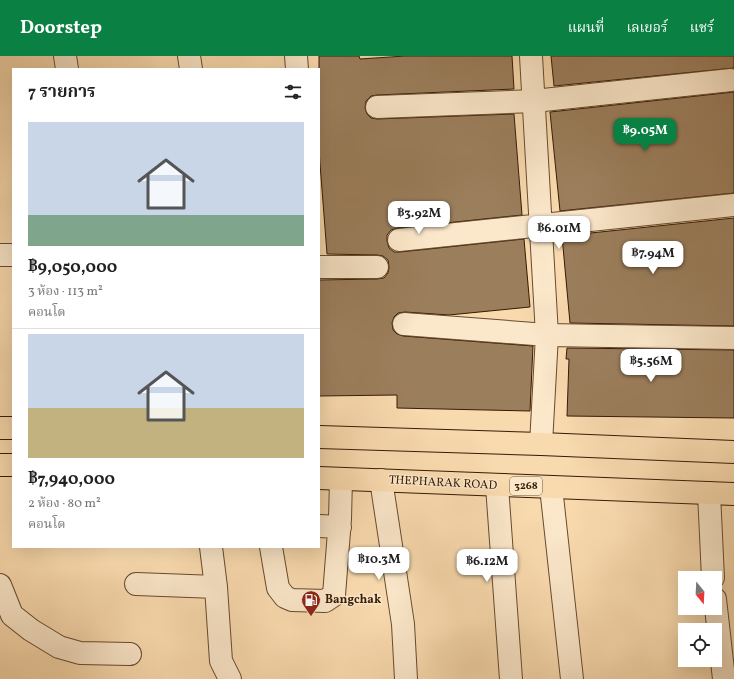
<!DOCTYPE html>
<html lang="th">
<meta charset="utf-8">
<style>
:root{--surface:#fff;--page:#f2f2f2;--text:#222;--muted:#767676;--line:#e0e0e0;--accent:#0b8043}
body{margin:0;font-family:Vollkorn,"Noto Serif Thai",serif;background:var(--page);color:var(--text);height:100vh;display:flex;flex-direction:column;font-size:15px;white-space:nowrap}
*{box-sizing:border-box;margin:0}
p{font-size:13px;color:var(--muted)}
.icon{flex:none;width:22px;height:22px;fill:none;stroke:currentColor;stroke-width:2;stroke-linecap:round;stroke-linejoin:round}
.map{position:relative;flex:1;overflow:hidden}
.panel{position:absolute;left:12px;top:12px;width:308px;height:480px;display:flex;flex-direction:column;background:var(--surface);border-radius:0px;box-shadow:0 4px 16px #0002}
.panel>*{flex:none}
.needle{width:26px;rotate:162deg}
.buttons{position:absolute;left:678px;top:515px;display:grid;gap:8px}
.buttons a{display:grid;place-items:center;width:44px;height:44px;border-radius:0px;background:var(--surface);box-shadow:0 4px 16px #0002;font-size:20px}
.price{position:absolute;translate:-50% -34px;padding:0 9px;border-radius:8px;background:#fff;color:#222;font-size:13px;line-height:26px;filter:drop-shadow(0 1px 2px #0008)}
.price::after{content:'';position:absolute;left:50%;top:24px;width:12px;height:9px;margin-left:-6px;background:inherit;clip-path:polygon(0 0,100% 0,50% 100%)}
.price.current{background:var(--accent);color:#fff}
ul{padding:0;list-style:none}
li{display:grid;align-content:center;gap:8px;height:212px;padding:0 16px}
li+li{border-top:1px solid var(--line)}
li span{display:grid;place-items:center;height:124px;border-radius:0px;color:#555}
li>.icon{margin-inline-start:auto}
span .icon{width:72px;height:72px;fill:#fffc;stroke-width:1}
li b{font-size:17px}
h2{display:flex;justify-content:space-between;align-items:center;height:48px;padding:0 16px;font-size:17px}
header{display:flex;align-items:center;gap:24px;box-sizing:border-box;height:56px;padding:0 20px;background:var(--accent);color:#fff}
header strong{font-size:19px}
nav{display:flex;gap:22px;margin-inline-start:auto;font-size:14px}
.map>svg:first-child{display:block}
.building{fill:#9b7e5c;stroke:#351b04}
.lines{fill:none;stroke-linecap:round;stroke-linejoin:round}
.minor-casing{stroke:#664b2e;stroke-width:24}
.major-casing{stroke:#351b04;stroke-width:24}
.minor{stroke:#fbe7ca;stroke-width:22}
.major{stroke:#f9daae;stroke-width:22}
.labels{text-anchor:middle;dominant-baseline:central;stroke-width:3;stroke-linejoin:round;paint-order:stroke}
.shield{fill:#fbe7ca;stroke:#70583f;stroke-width:1}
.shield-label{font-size:11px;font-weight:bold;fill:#351b04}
.street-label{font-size:12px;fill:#351b04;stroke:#fbe7ca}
.poi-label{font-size:12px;font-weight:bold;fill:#351b04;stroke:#fbe7ca;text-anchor:start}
</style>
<header>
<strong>Doorstep</strong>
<nav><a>แผนที่</a><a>เลเยอร์</a><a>แชร์</a></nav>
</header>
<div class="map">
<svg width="734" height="623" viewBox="0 0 734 623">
<rect width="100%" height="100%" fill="#f9daae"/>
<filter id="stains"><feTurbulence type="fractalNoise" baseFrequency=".005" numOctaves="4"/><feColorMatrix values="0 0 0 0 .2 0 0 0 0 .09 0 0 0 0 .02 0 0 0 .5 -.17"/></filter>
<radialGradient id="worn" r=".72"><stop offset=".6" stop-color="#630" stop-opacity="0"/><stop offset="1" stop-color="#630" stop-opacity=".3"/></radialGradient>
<path class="building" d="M319,0H359L360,3L405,0H512L514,33L377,39L371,40L366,45L365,52L367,58L371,62L377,63L514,58L522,159L398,172L391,174L387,179V185L389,192L394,196H400L524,183L530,251L449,259L405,256L398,257L394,261L392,267L393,274L397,278L403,280L533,290L530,355L397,352V339L319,340V224L377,223L384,222L388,217L389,211L388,204L383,200L377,199L327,198L319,95Z
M551,0H734V12L554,30Z
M734,36V137L560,155L550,56Z
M734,162V270L570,267L562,180Z
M567,292L734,294V362L567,360L569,303H566Z"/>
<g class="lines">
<defs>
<path id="minor" d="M65,0L67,13
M189,0L191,13
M296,0L297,13
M531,0L547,279L541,388
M377,51L534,45L731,24
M399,184L734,149
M0,199H13
M319,211H377
M404,268L547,279L734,282
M381,424L403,568L406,623
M497,430L511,623
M551,431L572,623
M709,437L713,522
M319,470L340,471
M211,491L216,531L221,605L230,623
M271,491L278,532L285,541L292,544L325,545L334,539L340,463L341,423
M136,528L216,531
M0,529L12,559L31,574L59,591L80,597L130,598
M715,543L724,623"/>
<path id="major" d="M0,372H13
M319,381L541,388L734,396
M0,409H13
M319,422L734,438"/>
</defs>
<use href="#minor" class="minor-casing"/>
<use href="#major" class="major-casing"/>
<use href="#minor" class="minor"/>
<use href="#major" class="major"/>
</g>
<defs>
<symbol id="fuel-pin" viewBox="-11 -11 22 30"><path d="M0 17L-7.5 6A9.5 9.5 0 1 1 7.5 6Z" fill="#8f2418" stroke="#fbe7ca"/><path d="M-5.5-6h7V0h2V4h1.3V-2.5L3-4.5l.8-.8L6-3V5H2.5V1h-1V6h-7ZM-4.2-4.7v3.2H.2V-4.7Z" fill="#fff"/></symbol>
</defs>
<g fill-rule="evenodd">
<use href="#fuel-pin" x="300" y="533" width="22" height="30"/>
</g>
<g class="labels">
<rect class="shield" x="510" y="421" width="32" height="18" rx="3"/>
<g class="shield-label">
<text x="526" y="430">3268</text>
</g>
<g class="street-label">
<text transform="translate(443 427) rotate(3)">THEPHARAK ROAD</text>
</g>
<g class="poi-label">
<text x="325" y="544">Bangchak</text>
</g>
</g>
<rect width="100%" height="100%" filter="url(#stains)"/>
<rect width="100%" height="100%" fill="url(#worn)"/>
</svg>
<div class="buttons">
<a><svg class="needle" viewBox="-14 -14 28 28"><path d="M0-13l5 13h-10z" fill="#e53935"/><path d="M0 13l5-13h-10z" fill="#767676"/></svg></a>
<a><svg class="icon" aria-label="locate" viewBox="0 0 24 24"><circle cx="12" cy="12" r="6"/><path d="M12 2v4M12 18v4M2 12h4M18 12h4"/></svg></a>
</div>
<b class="price current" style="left:645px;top:96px">฿9.05M</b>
<b class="price" style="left:419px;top:179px">฿3.92M</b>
<b class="price" style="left:559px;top:194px">฿6.01M</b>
<b class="price" style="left:653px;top:219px">฿7.94M</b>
<b class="price" style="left:651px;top:327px">฿5.56M</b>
<b class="price" style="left:379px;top:525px">฿10.3M</b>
<b class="price" style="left:487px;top:527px">฿6.12M</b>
<section class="panel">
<h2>7 รายการ<svg class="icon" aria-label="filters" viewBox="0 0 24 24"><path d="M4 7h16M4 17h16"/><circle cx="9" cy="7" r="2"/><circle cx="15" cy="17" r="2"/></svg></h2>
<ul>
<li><span style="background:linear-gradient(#c9d6e8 75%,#7fa58c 0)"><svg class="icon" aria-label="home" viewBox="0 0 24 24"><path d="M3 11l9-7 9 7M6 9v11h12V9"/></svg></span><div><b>฿9,050,000</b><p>3 ห้อง · 113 m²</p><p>คอนโด</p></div></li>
<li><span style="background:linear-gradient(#c9d6e8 60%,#c2b280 0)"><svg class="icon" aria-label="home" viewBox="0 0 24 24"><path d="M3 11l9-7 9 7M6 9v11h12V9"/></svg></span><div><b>฿7,940,000</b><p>2 ห้อง · 80 m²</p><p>คอนโด</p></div></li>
</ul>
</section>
</div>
